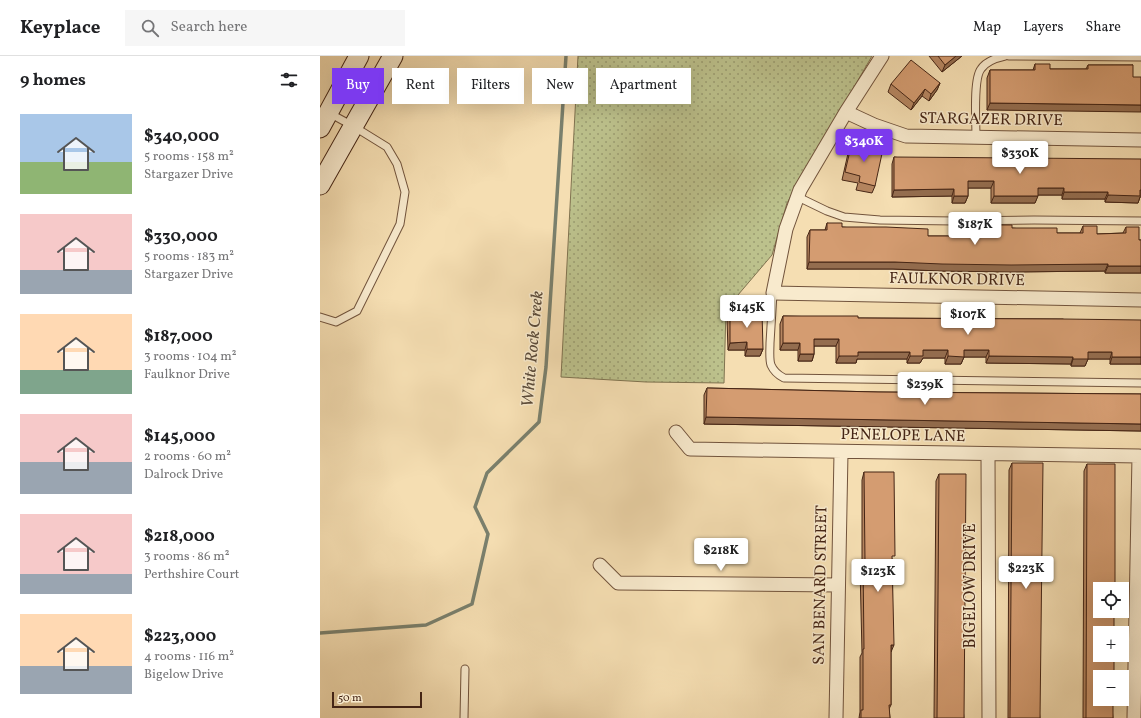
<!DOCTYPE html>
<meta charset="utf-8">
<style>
:root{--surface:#fff;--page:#f6f6f6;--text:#202124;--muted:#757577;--line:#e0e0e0;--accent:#7c3aed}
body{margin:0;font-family:Vollkorn,serif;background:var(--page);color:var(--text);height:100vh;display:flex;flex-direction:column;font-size:15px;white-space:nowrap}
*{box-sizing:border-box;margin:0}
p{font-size:13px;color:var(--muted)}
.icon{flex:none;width:22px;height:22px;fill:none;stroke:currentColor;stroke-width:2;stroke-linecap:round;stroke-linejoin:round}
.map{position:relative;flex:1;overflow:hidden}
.side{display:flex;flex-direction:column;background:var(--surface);width:320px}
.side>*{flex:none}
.top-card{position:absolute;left:12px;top:12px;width:380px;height:36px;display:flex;gap:8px}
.controls{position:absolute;left:773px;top:526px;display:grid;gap:8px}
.controls a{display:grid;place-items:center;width:36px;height:36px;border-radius:0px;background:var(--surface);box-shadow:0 4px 16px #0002;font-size:20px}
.scale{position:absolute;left:12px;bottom:10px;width:90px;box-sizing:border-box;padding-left:4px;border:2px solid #452515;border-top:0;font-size:11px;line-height:14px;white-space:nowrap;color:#452515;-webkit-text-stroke:3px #f8eacd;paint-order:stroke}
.price{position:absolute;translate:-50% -34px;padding:0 9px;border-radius:4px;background:#fff;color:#222;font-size:13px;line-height:26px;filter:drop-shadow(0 1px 2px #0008)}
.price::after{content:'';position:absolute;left:50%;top:24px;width:12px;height:9px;margin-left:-6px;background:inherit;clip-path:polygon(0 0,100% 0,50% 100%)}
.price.current{background:var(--accent);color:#fff}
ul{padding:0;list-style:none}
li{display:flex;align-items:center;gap:12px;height:100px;padding:0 20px}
li span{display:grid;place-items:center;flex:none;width:112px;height:80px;border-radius:0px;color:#555}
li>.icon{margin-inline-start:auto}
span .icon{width:48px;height:48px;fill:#fffc;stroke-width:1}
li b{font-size:17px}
h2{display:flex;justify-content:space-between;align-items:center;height:48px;padding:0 20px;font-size:17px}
.tag{padding:0 14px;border-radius:0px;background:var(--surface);box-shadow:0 4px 16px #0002;font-size:14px;line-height:36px}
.tag.current{background:var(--accent);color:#fff}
header{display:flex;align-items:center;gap:24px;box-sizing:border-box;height:56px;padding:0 20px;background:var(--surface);border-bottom:1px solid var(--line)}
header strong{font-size:19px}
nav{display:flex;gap:22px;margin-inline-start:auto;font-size:14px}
.search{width:280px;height:36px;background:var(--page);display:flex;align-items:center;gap:10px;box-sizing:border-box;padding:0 14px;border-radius:0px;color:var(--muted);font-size:15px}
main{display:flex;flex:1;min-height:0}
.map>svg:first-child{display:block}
.park{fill:url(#park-dots);stroke:#807350}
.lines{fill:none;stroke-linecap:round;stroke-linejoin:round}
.stream{stroke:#7a806d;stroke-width:3.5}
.service-casing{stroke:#71533c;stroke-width:9}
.minor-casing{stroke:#71533c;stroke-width:15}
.secondary-casing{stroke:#452515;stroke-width:21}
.service{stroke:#f8eacd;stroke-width:7}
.minor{stroke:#f8eacd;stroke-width:13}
.secondary{stroke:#f8eacd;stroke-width:19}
.wall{fill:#b68661;stroke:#452515}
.shaded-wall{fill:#946d4f;stroke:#452515}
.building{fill:#d49c71;stroke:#452515}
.labels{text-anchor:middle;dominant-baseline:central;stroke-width:3;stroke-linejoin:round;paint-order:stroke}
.street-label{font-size:16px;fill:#452515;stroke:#f8eacd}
.water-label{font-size:17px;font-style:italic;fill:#5b4b3a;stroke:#f8eacd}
</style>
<header>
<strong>Keyplace</strong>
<div class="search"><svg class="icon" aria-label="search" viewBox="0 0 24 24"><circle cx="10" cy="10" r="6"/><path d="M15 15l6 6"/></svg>Search here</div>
<nav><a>Map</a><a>Layers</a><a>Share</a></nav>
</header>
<main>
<section class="side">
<h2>9 homes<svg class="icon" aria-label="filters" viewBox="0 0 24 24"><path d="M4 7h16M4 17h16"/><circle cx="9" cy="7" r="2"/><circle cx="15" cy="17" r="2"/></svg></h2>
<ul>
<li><span style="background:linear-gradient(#a9c7e8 60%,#8fb573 0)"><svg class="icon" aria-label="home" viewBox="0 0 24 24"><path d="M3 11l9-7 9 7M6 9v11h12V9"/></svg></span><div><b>$340,000</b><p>5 rooms · 158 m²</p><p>Stargazer Drive</p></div></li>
<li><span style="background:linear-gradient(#f6c9c9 70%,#9aa5b1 0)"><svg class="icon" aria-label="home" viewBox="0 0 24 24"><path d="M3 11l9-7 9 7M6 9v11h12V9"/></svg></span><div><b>$330,000</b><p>5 rooms · 183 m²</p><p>Stargazer Drive</p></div></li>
<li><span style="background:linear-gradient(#ffd9b3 70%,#7fa58c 0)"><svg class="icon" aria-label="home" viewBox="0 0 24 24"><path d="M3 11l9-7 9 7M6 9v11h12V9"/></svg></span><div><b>$187,000</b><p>3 rooms · 104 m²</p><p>Faulknor Drive</p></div></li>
<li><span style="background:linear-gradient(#f6c9c9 60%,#9aa5b1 0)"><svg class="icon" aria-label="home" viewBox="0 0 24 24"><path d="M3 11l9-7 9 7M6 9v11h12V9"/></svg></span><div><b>$145,000</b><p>2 rooms · 60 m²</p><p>Dalrock Drive</p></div></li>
<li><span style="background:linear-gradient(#f6c9c9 75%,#9aa5b1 0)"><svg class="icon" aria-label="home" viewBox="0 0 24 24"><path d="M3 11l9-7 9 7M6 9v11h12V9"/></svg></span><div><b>$218,000</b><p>3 rooms · 86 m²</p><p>Perthshire Court</p></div></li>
<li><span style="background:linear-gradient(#ffd9b3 65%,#9aa5b1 0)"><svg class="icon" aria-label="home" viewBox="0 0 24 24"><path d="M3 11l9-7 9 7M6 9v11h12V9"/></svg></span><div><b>$223,000</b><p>4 rooms · 116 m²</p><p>Bigelow Drive</p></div></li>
</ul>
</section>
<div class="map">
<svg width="821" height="662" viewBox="0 0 821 662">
<defs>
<pattern id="park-dots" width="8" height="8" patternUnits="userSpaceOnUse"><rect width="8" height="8" fill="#bcc18c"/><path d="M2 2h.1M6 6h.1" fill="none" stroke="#9b9d71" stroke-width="1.8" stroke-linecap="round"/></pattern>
</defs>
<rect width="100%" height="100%" fill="#f5deb2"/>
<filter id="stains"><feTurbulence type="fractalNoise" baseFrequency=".005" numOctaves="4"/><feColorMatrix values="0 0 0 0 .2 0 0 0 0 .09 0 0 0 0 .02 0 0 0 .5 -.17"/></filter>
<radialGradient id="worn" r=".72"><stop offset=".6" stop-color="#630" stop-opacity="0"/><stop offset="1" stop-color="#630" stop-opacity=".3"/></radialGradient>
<path class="park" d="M258,0H552L467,147L452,199L406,253L404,327L326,326L241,321Z"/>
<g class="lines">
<path class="stream" d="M0,577L106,569L152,548L168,478L155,451L167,417L219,366L226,311L246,0"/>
<defs>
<path id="service" d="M689,0L821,1
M656,81C656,66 653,23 661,13C666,5 676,2 685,0
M478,141L507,155L524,161L560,164L635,165L714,164L821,165
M453,237C452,254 451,270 450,287C450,294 449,303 451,309C454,316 458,319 464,322L821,327
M0,261L16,266L37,255L80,168L85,136L77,108L67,91L33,70L9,57
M144,662L145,613"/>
<path id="minor" d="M562,0L526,56L480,134L466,173L453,237L821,244
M526,56L554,69L586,80L821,84
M356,376L370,393L819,400L814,662
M668,398L669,662
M280,509L298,527L518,529
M516,662L521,397"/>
<path id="secondary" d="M0,72L39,0
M0,129L73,0"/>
</defs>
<use href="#service" class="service-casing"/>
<use href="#minor" class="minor-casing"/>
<use href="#secondary" class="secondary-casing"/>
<use href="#service" class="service"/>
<use href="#minor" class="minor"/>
<use href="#secondary" class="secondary"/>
</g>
<path class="wall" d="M609,0H642L622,16Z
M715,8L730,13H766L768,9H813L667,54V22L670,14H713Z
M620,27L617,34L609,45L602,40L591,54L568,36L571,28Z
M532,86L555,130L552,137L536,134L538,127L522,124L529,93Z
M574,101L820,141L818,147L785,146V143H742V139H718L715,147H671V132H648V140L645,147H632V140L572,141V108Z
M507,167L522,171L608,180H631V176L633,169L653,175H676L678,169L692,172L737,177H760L763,170L777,178L803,177L806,171L819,184H821V217H785V215L689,216L620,215L573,213H487V181L490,174H505Z
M410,256L443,293L440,300H425V294H408L407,263Z
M463,260L538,262L743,263L821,308H790V303H768L765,310H751V308L666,307V301H644L641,308H625V302H603L600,307H587V303H537L536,307H516V290H494V298L492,305H478V294H460V268Z
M387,332L558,336L821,338V375L384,368V339Z
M692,407L720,662H688L689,414Z
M767,408L793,662H763L764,415Z
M544,416L573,506L571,596V649L569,653L570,662H539L540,656V601L542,597L540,512L542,508V424Z
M619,418L644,662H614L616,425Z"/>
<path class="shaded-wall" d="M636,0H642L622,16L625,9Z
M620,27L617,34L609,45L611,38Z
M605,33L602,40L591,54L594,47Z
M670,47L821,49V56L667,54Z
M648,125H674L671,132H645Z
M718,132H744L742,139H716Z
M634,133L632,140L572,141L574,134Z
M821,134V141H820L818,147L785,146L788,139Z
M744,136H788L785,143H742Z
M634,140H648L645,147H632Z
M674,140H718L715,147H671Z
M489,206H575L788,208L785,215L689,216L620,215L573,213H487Z
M788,210H821V217H785Z
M494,283H519L516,290H492Z
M427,286L425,294H408L410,287Z
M463,287H480L478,294H460Z
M427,293H443L440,300H425Z
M603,294H628L625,302H603L600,307H587L590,300Z
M644,294H669L666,301H644L641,308H625L628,300Z
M538,296H590L587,303H537L536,307H516L519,300Z
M768,296H792L790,303H768L765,310H751L753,303Z
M480,298H494L492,305H478Z
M669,300L753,301L751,308L666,307Z
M792,301H821V308H790Z
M386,361L821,368V375L384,368Z
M571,589H574L571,596Z"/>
<path class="building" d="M618,0H636L625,9Z
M591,4L620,27L611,38L605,33L594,47L571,28Z
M715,8H730V13H768V9H813V21H821V49L670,47V14H715Z
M532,86L563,93L555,130L539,126L540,120L525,116Z
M574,101L821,103V134H820V140L788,139V136H744V132H718V140H674V125H648V140H634V133L574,134Z
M507,167H522V171H566L608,173V180H633V169H653V175L678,176V169H692V172H737V177H763V170H777V178L806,177V171H819V184H821V210H788V208L691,209L622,208L575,206H489L490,174H507Z
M410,256H442L443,293H427V286L410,287Z
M463,260H538V262L743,263L821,264V301H792V296H768V303H753V301L669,300V294H644V301L628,300V294H603V300H590V296H538V300H519V283H494V298H480V287H463Z
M387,332L558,336L821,338V368L386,361Z
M692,407H723L720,662H690Z
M767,408H795V533H780V555H794V577H780V599H794V621H780V643H793V662H766Z
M544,416H574L575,500H572L574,589H571V649H569L570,662H541V654H543V593H544L543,505H545Z
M619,418H646L644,662H617Z"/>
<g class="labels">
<g class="street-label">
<text transform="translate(671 64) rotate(1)">STARGAZER DRIVE</text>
<text transform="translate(637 224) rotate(1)">FAULKNOR DRIVE</text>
<text transform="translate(583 380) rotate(1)">PENELOPE LANE</text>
<text transform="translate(501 529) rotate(-89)">SAN BENARD STREET</text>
<text transform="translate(651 530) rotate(-90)">BIGELOW DRIVE</text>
</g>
<g class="water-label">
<text transform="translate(213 293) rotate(-85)">White Rock Creek</text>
</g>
</g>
<rect width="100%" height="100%" filter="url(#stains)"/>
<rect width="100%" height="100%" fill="url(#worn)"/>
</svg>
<div class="controls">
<a><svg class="icon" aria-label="locate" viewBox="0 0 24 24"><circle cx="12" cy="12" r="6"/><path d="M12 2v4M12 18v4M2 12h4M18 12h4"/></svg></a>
<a>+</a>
<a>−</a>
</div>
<div class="scale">50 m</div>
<b class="price current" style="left:544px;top:107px">$340K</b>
<b class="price" style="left:700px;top:119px">$330K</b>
<b class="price" style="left:655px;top:190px">$187K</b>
<b class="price" style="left:427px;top:273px">$145K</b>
<b class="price" style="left:648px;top:280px">$107K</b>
<b class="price" style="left:605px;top:350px">$239K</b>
<b class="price" style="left:401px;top:516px">$218K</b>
<b class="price" style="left:706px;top:534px">$223K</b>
<b class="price" style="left:558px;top:537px">$123K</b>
<div class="top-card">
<a class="tag current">Buy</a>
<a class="tag">Rent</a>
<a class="tag">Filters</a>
<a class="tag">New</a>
<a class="tag">Apartment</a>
</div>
</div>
</main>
